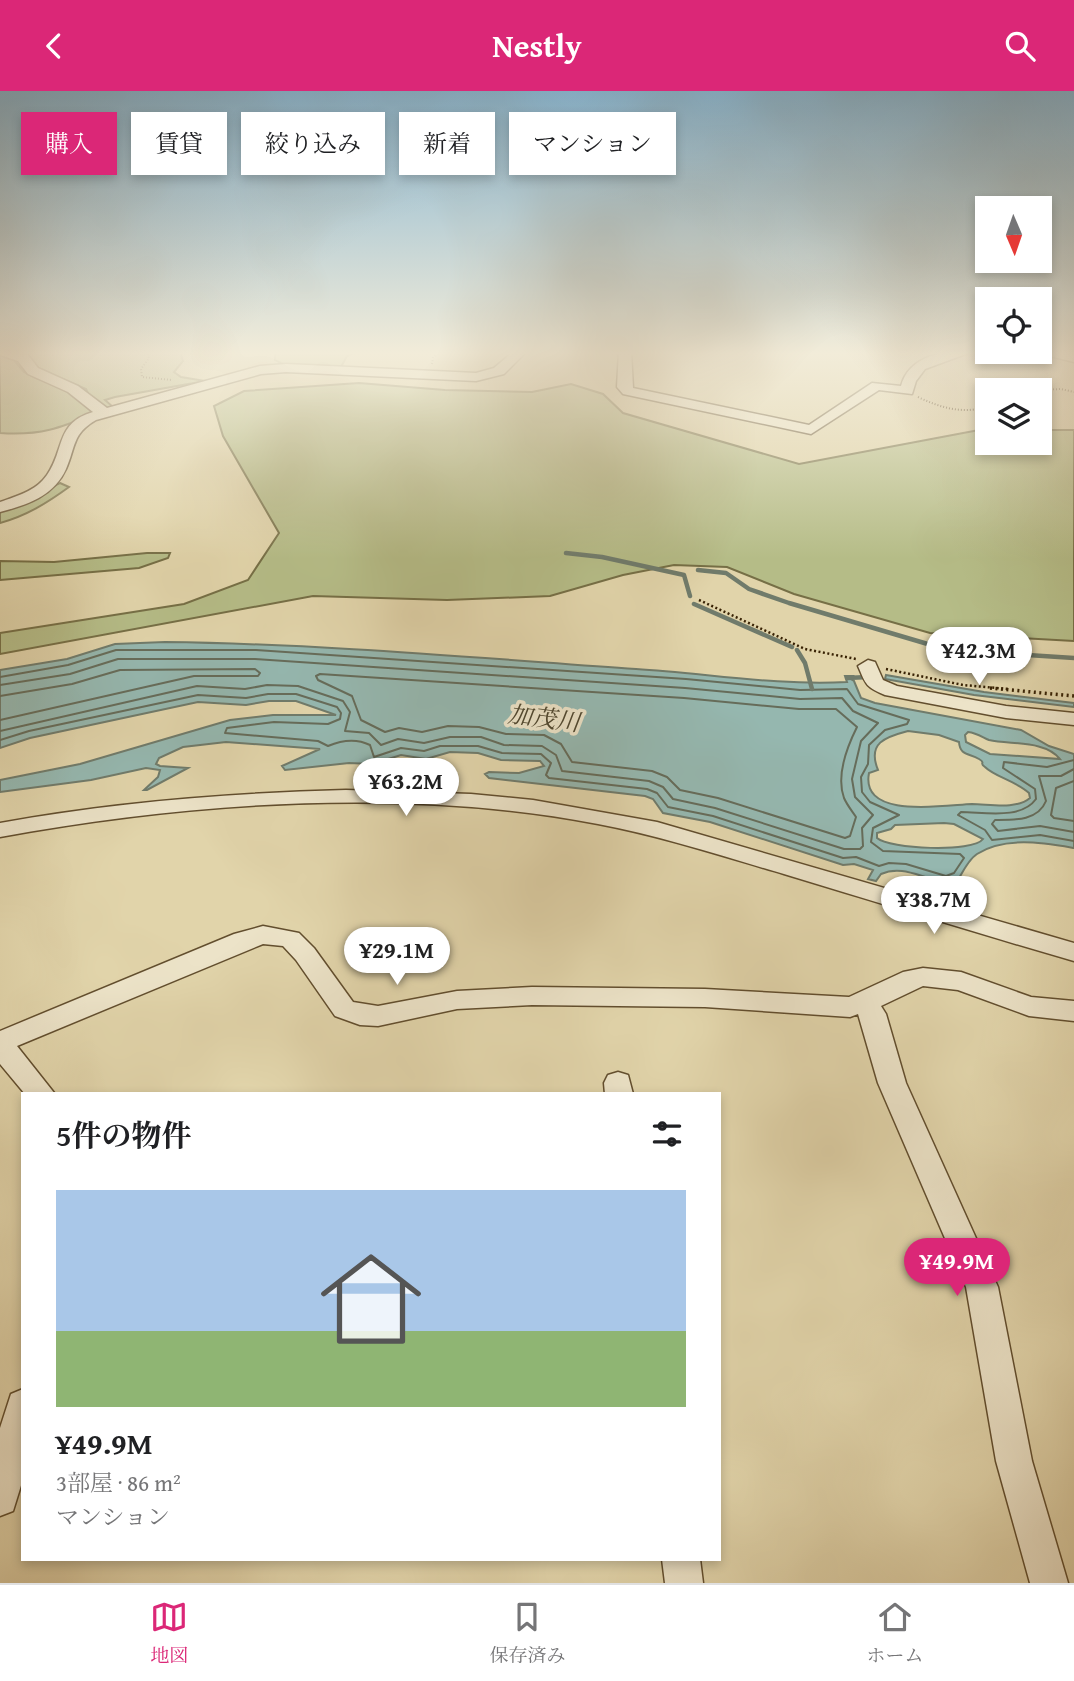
<!DOCTYPE html>
<html lang="ja">
<meta charset="utf-8">
<style>
:root{--surface:#fff;--page:#f2f2f2;--text:#202124;--muted:#757577;--line:#e0e0e0;--accent:#db2777}
body{margin:0;font-family:"Gentium Book Plus","Noto Serif JP",serif;background:var(--page);color:var(--text);height:100vh;display:flex;flex-direction:column;font-size:26px;white-space:nowrap}
*{box-sizing:border-box;margin:0}
p{font-size:23px;color:var(--muted)}
.icon{flex:none;width:38px;height:38px;fill:none;stroke:currentColor;stroke-width:2;stroke-linecap:round;stroke-linejoin:round}
.map{position:relative;flex:1;overflow:hidden}
.panel{position:absolute;left:21px;top:1001px;width:700px;height:469px;display:flex;flex-direction:column;background:var(--surface);border-radius:0px;box-shadow:0 4px 10px #0003}
.panel>*{flex:none}
.hud{position:absolute;left:21px;top:21px;width:700px;height:63px;display:flex;gap:14px}
.needle{width:46px;rotate:178deg}
.controls{position:absolute;left:975px;top:105px;display:grid;gap:14px}
.controls a{display:grid;place-items:center;width:77px;height:77px;border-radius:0px;background:var(--surface);box-shadow:0 4px 10px #0003;font-size:35px}
.price{position:absolute;translate:-50% -60px;padding:0 16px;border-radius:24px;background:#fff;color:#222;font-size:23px;line-height:46px;filter:drop-shadow(0 2px 4px #0008)}
.price::after{content:'';position:absolute;left:50%;top:42px;width:21px;height:16px;margin-left:-10px;background:inherit;clip-path:polygon(0 0,100% 0,50% 100%)}
.price.current{background:var(--accent);color:#fff}
ul{padding:0;list-style:none}
li{display:grid;align-content:center;gap:14px;height:371px;padding:0 35px}
li span{display:grid;place-items:center;height:217px;border-radius:0px;color:#555}
li>.icon{margin-inline-start:auto}
span .icon{width:126px;height:126px;fill:#fffc;stroke-width:1}
li b{font-size:30px}
h2{display:flex;justify-content:space-between;align-items:center;height:84px;padding:0 35px;font-size:30px}
.chip{padding:0 24px;border-radius:0px;background:var(--surface);box-shadow:0 4px 10px #0003;font-size:24px;line-height:63px}
.chip.current{background:var(--accent);color:#fff}
header{display:flex;justify-content:space-between;align-items:center;height:91px;padding:0 35px;background:var(--accent);color:#fff;font-size:32px;font-weight:800}
.menu{display:flex;justify-content:space-around;align-items:center;height:98px;border-top:2px solid var(--line);background:var(--surface);font-size:19px;color:var(--muted)}
.menu a{display:grid;justify-items:center;gap:4px}
.menu .current{color:var(--accent)}
.map>svg:first-child{display:block}
.green{fill:#b5bc87;stroke:#766f46;stroke-width:2}
.water{fill:#95b7af;stroke:#707b6b;stroke-width:2;fill-rule:evenodd}
.lines{fill:none;stroke-linecap:round;stroke-linejoin:round}
.shore{stroke:#666c5a;stroke-width:2}
.stream{stroke:#707b6b;stroke-width:4.5}
.minor-casing{stroke:#624e2e;stroke-width:3}
.path-far2{stroke:#382204;stroke-width:2;stroke-dasharray:1 2;stroke-linecap:butt}
.path-far1{stroke:#382204;stroke-width:2.5;stroke-dasharray:2 2.5;stroke-linecap:butt}
.path{stroke:#382204;stroke-width:3.5;stroke-dasharray:2 3.5;stroke-linecap:butt}
.minor{fill:#ece3c8;fill-rule:evenodd}
.labels{text-anchor:middle;dominant-baseline:central;stroke-width:7;stroke-linejoin:round;paint-order:stroke}
.water-label{font-size:24px;font-style:italic;fill:#4f472f;stroke:#ece3c8}
</style>
<header><svg class="icon" aria-label="back" viewBox="0 0 24 24"><path d="M15 5l-7 7 7 7"/></svg>Nestly<svg class="icon" aria-label="search" viewBox="0 0 24 24"><circle cx="10" cy="10" r="6"/><path d="M15 15l6 6"/></svg></header>
<div class="map">
<svg width="1074" height="1492" viewBox="0 0 1074 1492">
<rect width="100%" height="100%" fill="#e1d4aa"/>
<filter id="stains"><feTurbulence type="fractalNoise" baseFrequency=".00286" numOctaves="4"/><feColorMatrix values="0 0 0 0 .2 0 0 0 0 .09 0 0 0 0 .02 0 0 0 .5 -.17"/></filter>
<radialGradient id="worn" r=".72"><stop offset=".6" stop-color="#630" stop-opacity="0"/><stop offset="1" stop-color="#630" stop-opacity=".3"/></radialGradient>
<path class="green" d="M16,260H180L183,270L174,281L181,286L205,290L115,306L105,309L113,316L107,318L93,312L86,298L39,277Z
M275,260H357L347,265L341,276L283,273L275,269Z
M0,264L13,268L24,281L36,287L65,298L97,322C60,337 40,345 0,342Z
M359,292L445,299L532,301L571,293L603,303L623,322L799,373L979,339H987V352H1040V339H1074V550L930,542L794,503L727,476L674,474L623,484L550,505L447,509L313,505L0,563V542L184,513L248,489L279,442L223,345L214,315L244,300Z
M60,392L69,396C47,412 26,425 0,432V420Z
M147,462H170L168,467L139,477L0,489V470L54,471Z"/>
<path class="water" d="M165,551C322,553 479,567 636,578C705,582 777,595 847,591L845,585H852L849,587L854,590L861,607L875,612L1021,639L1049,655L1074,663V757C1044,752 1005,745 977,763C969,768 963,780 958,789C931,796 908,771 881,783L876,790L868,788L873,779L854,773L843,774L710,731L663,722L653,708L645,705L489,687L485,683L489,681L519,682L544,675L540,670L501,669L478,662L450,661L426,668L401,664L372,673L349,672L285,679L282,675L320,658L226,651L183,656L159,667L156,673L160,675L188,677L147,699H144L158,686L160,679L146,677L91,689L0,701V689L80,673L230,629L273,624H336L296,610H269L246,614L198,611L30,647L0,657V579L67,568L115,553ZM908,640L939,644L959,651C960,665 969,662 979,668C987,673 978,671 985,676C995,686 1016,690 1029,702L1030,707C1016,719 989,713 972,713C945,714 860,729 869,682L878,679C867,652 885,646 908,640ZM968,641C977,642 982,646 989,649C1011,654 1045,649 1060,668L990,663L966,651L965,644ZM944,732L954,733L983,748C973,762 889,758 877,747V742L891,738L895,734Z
M886,584L984,601L1074,612V616L974,604L885,588Z"/>
<g class="lines">
<path class="shore" d="M320,583L684,607L799,618H836L857,636C847,656 836,685 844,707C847,714 852,720 856,726L850,745L845,747L718,707L680,699L667,686L652,680L572,671L561,653L544,644L506,643L479,636L448,635L422,641L399,637L385,641L361,629L352,605L318,589L316,585Z
M0,586L68,574L116,559H256L686,588L800,599L847,598L858,613L909,629L907,633L885,639L869,654L868,673L861,686L862,701L870,711L899,724L873,737L871,751L883,760L960,763L964,767L954,782L946,785L906,773L889,772L879,775L856,766L843,767L713,725L668,716L657,702L647,698L549,687L546,684L551,672L541,663L502,662L478,655H440L424,660L401,657L374,666L370,654C356,647 342,649 328,655L318,650L225,642L227,637L274,631L328,633L340,628L341,622L337,616L296,603H268L246,607L198,604L29,640L0,649
M0,594L70,583L118,568H255L685,597L800,608L842,607L853,620L878,632L861,650L852,688L855,706L873,724L862,737L863,755L860,758H844L715,717L673,708L663,696L649,690L562,680L556,664L542,655L504,654L481,646H450L424,652L398,648L381,654L369,642L345,640L350,621L343,610L298,595L267,594L245,598L197,595L0,640
M0,605L72,593L120,579L255,578L260,582L258,585H194L0,629
M1074,669L1047,676L1004,671L1003,677L1035,698L1036,708C1021,729 984,721 961,721L958,724L985,739L992,749L1040,744L1074,750
M1074,678L1061,685H1039L1046,710C1038,730 1014,729 995,729L992,733L998,740L1040,735L1074,741
M1074,690L1056,697L1051,724L1054,727L1074,730"/>
<path class="stream" d="M566,462L602,466L684,484L690,505
M698,479L726,482L749,498L789,512L948,559L1074,567
M694,513L792,556
M797,559L805,572L812,598
M847,587L868,586"/>
<defs>
<path id="minor" d="M0,260L28,264L38,277L78,295L107,317L260,275L286,273L476,282L494,277L514,260H527L504,283L476,290L286,281L261,283L96,329C72,343 76,355 66,378C54,405 27,414 0,421V411C17,405 36,400 47,384C65,359 55,332 93,321L68,301L28,283L18,270L0,264Z
M619,260H631L633,297L809,334L872,292L901,295C909,264 947,258 974,260L925,278L916,290L912,303L879,299L811,343L623,303L617,296Z
M1057,260L1074,263V271L1034,261Z
M868,569L875,571L883,589L897,595L1006,615L1074,622V634L1006,627L885,604C866,596 866,594 858,575Z
M346,699L471,703L533,709L657,731L1074,852V870C977,842 880,812 784,783C722,765 661,745 598,733C406,696 191,711 0,746V732C114,711 230,702 346,699Z
M263,835L299,842L314,857L353,911L378,915L457,900L532,896L705,898L849,906L903,881L923,877L961,881L1031,906L1074,910V930L1029,925L958,899L923,895L881,915L886,923L906,992L998,1196L1032,1370L1068,1492H1030L996,1370L966,1196L878,992L858,923L850,926L705,916L532,914L457,918L378,935L360,934L335,925L296,869L283,855L263,853L17,955L55,1003H25L0,973V940L234,843Z
M618,981L628,984L633,1003H605L604,992L608,984Z
M23,1298V1388L13,1420L0,1425V1337L11,1303Z
M662,1468H700L703,1492H665Z"/>
</defs>
<use href="#minor" class="minor-casing"/>
<path class="path-far2" d="M147,260L149,267L141,278L142,286L172,289
M432,273L433,266L441,260
M1035,299L1061,298L1074,301
M918,306C941,317 962,323 987,316"/>
<path class="path-far1" d="M699,509L805,558L856,568
M886,578L963,594L1008,598"/>
<path class="path" d="M990,597L1074,605"/>
<use href="#minor" class="minor"/>
</g>
<linearGradient id="sky" x2="0" y2="1"><stop stop-color="#87b5d1"/><stop offset="0.56" stop-color="#f2ecd9"/><stop offset="1" stop-color="#f2ecd9" stop-opacity="0"/></linearGradient>
<rect width="1074" height="468" fill="url(#sky)"/>
<g class="labels">
<g class="water-label">
<text transform="translate(544 627) rotate(7)">加茂川</text>
</g>
</g>
<rect width="100%" height="100%" filter="url(#stains)"/>
<rect width="100%" height="100%" fill="url(#worn)"/>
</svg>
<div class="controls">
<a><svg class="needle" viewBox="-14 -14 28 28"><path d="M0-13l5 13h-10z" fill="#e53935"/><path d="M0 13l5-13h-10z" fill="#757577"/></svg></a>
<a><svg class="icon" aria-label="locate" viewBox="0 0 24 24"><circle cx="12" cy="12" r="6"/><path d="M12 2v4M12 18v4M2 12h4M18 12h4"/></svg></a>
<a><svg class="icon" aria-label="layers" viewBox="0 0 24 24"><path d="M12 4l9 5-9 5-9-5zM3 14l9 5 9-5"/></svg></a>
</div>
<b class="price" style="left:979px;top:596px">¥42.3M</b>
<b class="price" style="left:406px;top:727px">¥63.2M</b>
<b class="price" style="left:934px;top:845px">¥38.7M</b>
<b class="price" style="left:397px;top:896px">¥29.1M</b>
<b class="price current" style="left:957px;top:1207px">¥49.9M</b>
<div class="hud">
<a class="chip current">購入</a>
<a class="chip">賃貸</a>
<a class="chip">絞り込み</a>
<a class="chip">新着</a>
<a class="chip">マンション</a>
</div>
<section class="panel">
<h2>5件の物件<svg class="icon" aria-label="filters" viewBox="0 0 24 24"><path d="M4 7h16M4 17h16"/><circle cx="9" cy="7" r="2"/><circle cx="15" cy="17" r="2"/></svg></h2>
<ul>
<li><span style="background:linear-gradient(#a9c7e8 65%,#8fb573 0)"><svg class="icon" aria-label="home" viewBox="0 0 24 24"><path d="M3 11l9-7 9 7M6 9v11h12V9"/></svg></span><div><b>¥49.9M</b><p>3部屋 · 86 m²</p><p>マンション</p></div></li>
</ul>
</section>
</div>
<nav class="menu">
<a class="current"><svg class="icon" aria-label="map" viewBox="0 0 24 24"><path d="M3 6l6-2 6 2 6-2v14l-6 2-6-2-6 2zM9 4v14M15 6v14"/></svg>地図</a>
<a><svg class="icon" aria-label="saved" viewBox="0 0 24 24"><path d="M7 4h10v16l-5-4-5 4z"/></svg>保存済み</a>
<a><svg class="icon" aria-label="home" viewBox="0 0 24 24"><path d="M3 11l9-7 9 7M6 9v11h12V9"/></svg>ホーム</a>
</nav>
